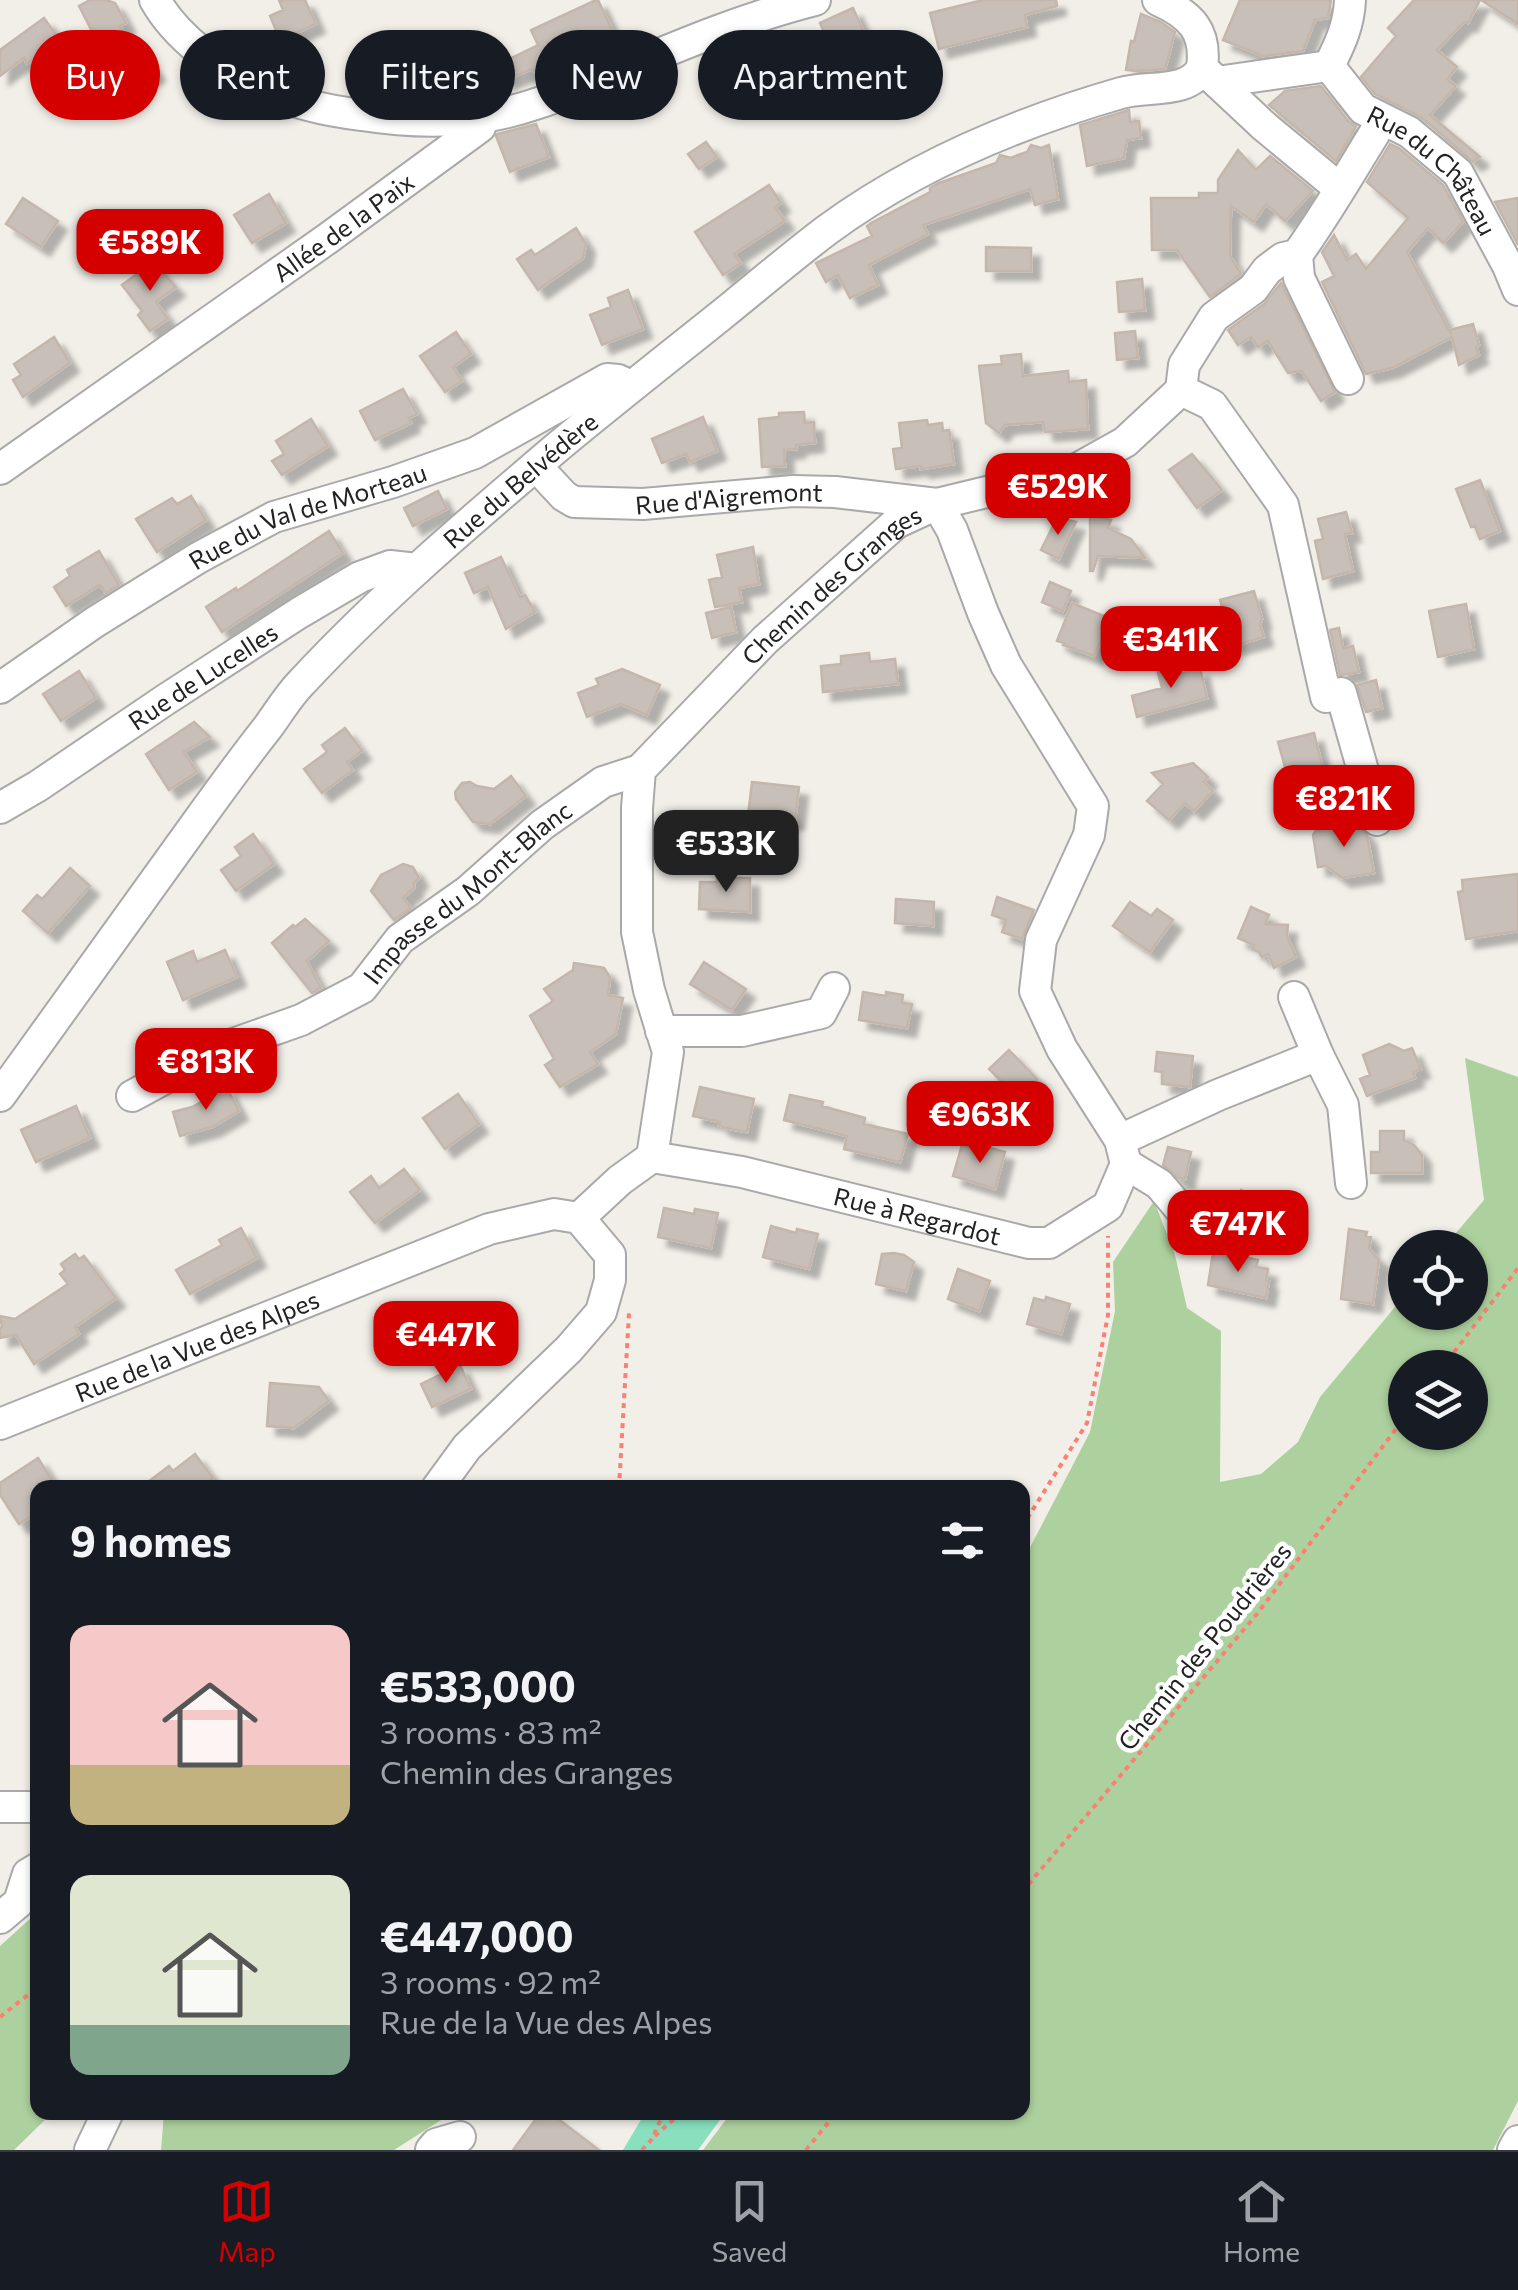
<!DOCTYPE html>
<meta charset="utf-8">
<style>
:root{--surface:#171b24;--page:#20242c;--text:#f1f3f6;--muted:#9ea1a6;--line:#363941;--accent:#d40000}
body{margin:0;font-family:Commissioner,sans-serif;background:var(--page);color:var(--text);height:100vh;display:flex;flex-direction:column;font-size:38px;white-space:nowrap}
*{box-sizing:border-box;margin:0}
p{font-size:32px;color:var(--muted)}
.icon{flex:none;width:55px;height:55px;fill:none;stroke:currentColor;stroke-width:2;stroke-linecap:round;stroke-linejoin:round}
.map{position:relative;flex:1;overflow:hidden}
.details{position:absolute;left:30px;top:1480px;width:1000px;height:640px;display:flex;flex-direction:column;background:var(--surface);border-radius:20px;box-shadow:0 2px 8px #0004}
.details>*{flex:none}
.banner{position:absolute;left:30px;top:30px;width:1000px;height:90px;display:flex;gap:20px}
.buttons{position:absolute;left:1388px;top:1230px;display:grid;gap:20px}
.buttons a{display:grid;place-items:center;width:100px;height:100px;border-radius:50%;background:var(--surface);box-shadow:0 2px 8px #0004;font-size:50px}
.price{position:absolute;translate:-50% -85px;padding:0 22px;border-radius:20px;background:var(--accent);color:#fff;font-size:32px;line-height:65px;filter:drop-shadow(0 2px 5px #0008)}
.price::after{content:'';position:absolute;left:50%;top:60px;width:30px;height:22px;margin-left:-15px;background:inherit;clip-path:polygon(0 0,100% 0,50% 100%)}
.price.active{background:#222;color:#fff}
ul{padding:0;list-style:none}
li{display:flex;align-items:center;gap:30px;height:250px;padding:0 40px}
li span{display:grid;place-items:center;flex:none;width:280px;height:200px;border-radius:20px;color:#555}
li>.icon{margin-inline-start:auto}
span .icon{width:120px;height:120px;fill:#fffc;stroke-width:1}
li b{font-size:42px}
h2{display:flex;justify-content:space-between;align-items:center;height:120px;padding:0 40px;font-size:42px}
.tag{padding:0 35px;border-radius:45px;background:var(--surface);box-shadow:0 2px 8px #0004;font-size:35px;line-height:90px}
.tag.active{background:var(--accent);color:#fff}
.tab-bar{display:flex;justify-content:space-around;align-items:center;height:140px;border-top:2px solid var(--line);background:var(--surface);font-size:28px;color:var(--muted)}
.tab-bar a{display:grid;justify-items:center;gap:5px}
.tab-bar .active{color:var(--accent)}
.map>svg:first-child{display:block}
.forest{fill:#add19e;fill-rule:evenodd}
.pitch{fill:#88e0be}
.water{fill:#aad3df}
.building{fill:#c7bfb8;stroke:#c4b6ab;stroke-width:2.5;filter:url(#shadow)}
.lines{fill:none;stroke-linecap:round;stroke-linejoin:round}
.minor-casing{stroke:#a9a9a9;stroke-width:34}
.path{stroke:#fa8072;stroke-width:4;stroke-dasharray:5 5;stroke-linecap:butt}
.minor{stroke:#fff;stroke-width:30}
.labels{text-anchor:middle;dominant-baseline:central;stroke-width:9;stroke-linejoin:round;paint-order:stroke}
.street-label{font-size:25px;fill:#222;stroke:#fff}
</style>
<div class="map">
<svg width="1518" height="2150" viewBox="0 0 1518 2150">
<defs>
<filter id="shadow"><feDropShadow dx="9" dy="9" stdDeviation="2.5" flood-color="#0004"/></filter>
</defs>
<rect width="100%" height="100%" fill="#f2efe9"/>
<path class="forest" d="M1465,1058L1518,1077V2101L1493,2150H703L731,2113L1022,2112L1023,1561L1090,1432L1115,1311L1113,1262L1154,1201L1175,1255L1187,1308L1221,1331L1220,1482L1261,1474L1298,1442L1320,1397L1405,1295V1312H1470V1248L1444,1247L1484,1200ZM1405,1368H1470V1432H1405Z
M37,1904L38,2112L49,2113L46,2119L14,2150H0V1946L32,1917Z
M164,2113V2112L450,2113L449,2115L394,2150H161Z"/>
<path class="pitch" d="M645,2113V2112L725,2113L698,2150H623Z"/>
<path class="water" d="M1241,1188L1270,1207L1259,1222L1230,1203Z"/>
<path class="building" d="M90,0H106L115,3L126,23L120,26L139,58L145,55L156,72L129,89L103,45L100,47L79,6Z
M279,0H305L316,24L280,40L270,16L283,10Z
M596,0H598L618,42L586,56L589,63L573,70L567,57L534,72L532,69L506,80L499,64L538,45L531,30Z
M983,0H1056L1057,6L1025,15L1027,27L939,49L930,13Z
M1240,0H1331L1328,18L1315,20L1303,51L1263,56L1223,40Z
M1414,0H1480L1468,23L1464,22L1437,50L1457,67L1447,79L1456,86L1430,115L1480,157L1473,162L1421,117L1375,94L1361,77L1396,36L1388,28Z
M1481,0H1518V24Z
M853,8L876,59L843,74L837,59L822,65L813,48L828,41L820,23Z
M1141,14L1161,22L1175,32L1165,69L1136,71L1126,70L1131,41L1134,42Z
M44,18L60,40L27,64L24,58L0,76V50Z
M758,53L770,88L736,100L724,65Z
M1321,86L1348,121L1356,126L1336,161L1269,105L1285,91Z
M1129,110L1130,122L1139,121L1141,138L1127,140L1124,158L1087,166L1080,125Z
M536,124L549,157L510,172L496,136L497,134Z
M706,142L717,157L699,169L688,154Z
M1390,144L1399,148L1443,185L1463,222L1443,243L1428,228L1407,252L1451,334L1450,330L1473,324L1479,345L1476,347L1479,355L1459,365L1452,337L1392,368L1366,374L1322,282L1334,276L1322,252L1334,235L1347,260L1356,254L1366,269L1408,218L1367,182Z
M1031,145L1041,148L1049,145L1058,199L1035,205L1030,189L923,225L928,234L869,265L878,285L850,298L838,275L826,282L816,263L872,236L867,226L871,223L930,192V188L939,183L996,163L1000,155L1011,158L1018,155L1027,152Z
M1238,150L1256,170L1270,156L1313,191L1285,221L1266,204L1254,222L1231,206L1230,256L1241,274L1210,297L1177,250H1152L1151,198H1199V193H1218V180Z
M769,185L781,203L775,207L785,221L734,254L741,263L723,275L695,232Z
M269,194L286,223L252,243L234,215Z
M23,198L58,221L41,247L6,224Z
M1518,198V245L1495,202Z
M576,228L586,244L583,258L538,290L517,259L531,250L535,255Z
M986,247L1031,248V271H986Z
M153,262L176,287L156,302L168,319L150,331L138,315L142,311L122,285Z
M1142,279L1145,310L1119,312L1117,282Z
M1281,283L1335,392L1321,401L1302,371L1288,373L1268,341L1258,347L1251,337L1238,345L1228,330L1264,304Z
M628,290L643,329L602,345L590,315L611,307L608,298Z
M1135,331L1138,358L1117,360L1115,333Z
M456,332L471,354L453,367L462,381L445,392L420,356Z
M54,337L70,363L23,397L13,380L21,375L14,364Z
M1021,354L1023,376L1068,371L1069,382L1086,380L1088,429L1045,432L1043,422L1005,425L999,433L986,423L979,366L1002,364L1001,356Z
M403,389L417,414L409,418L411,423L375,440L360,411Z
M804,412L805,423L814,422L815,443L796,445V449L784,450L785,466L762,467L759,419L779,417V413Z
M703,417L717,451L690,462L686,454L662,463L652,439Z
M311,419L328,446L282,475L272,461L284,454L276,441Z
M927,420L928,425L942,423L943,431L949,430L954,464L921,469V466L896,469L893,449L902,448L899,423Z
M1192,454L1222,490L1197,508L1169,470Z
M1480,480L1500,531L1480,539L1475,526L1471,527L1456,489Z
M438,491L447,509L413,526L404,508Z
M191,496L206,520L157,552L136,519L172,498L177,504Z
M1346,512L1352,533L1345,534L1353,571L1323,579L1315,541L1323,539L1318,519Z
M1090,515L1111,520L1108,528L1131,539L1145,558L1098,556L1093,571H1090Z
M1057,518L1076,522L1059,559L1041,550Z
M329,531L343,553L222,632L206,607L236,588L237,591Z
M753,547L759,584L739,588L742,602L715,607L709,580L722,577L717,555Z
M99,551L119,585L106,593L100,585L66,606L54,587L70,576L67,570Z
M501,557L520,597L525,595L535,612L506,629L488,587L474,593L465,573Z
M1050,582L1071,591L1063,611L1042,602Z
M1254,591L1262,619L1260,625L1264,637L1234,646L1220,600Z
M1072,603L1111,619L1094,656L1063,645L1064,643L1057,641Z
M1466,604L1474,649L1438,657L1429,611Z
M731,607L736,632L712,638L706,613Z
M1339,628L1343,648L1353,646L1359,672L1340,675L1330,630Z
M869,653L870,662L895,659L898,684L823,692L821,666L841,664V656Z
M1178,664L1180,674L1200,668L1207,698L1137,717L1132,696L1162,688L1157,669Z
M622,669L660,685L647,715L621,704L587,717L578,693L599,685L596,679Z
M79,671L96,698L61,721L43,694Z
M1376,680L1382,708L1366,712L1357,685Z
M194,722L210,737L184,752L197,772L169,790L146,754Z
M345,728L362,751L347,762L353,770L322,793L304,769L327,752L322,745Z
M1314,733L1323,769L1288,778L1278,742Z
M1193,763L1208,777L1204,782L1213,791L1194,811L1185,803L1169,820L1147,801L1163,784L1152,773Z
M511,776L526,796L490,824L473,822L456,799L455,792L462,783L470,782L477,786L494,789Z
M752,782L799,787L795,821L748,816Z
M1352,823L1353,828L1360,827L1367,835L1374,873L1342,878L1326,866L1318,867L1313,835L1317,829Z
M253,834L274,864L236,891L221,870L241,856L235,847Z
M403,864L413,867L419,878L414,883V888L403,898L411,908L394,920L371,891L381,875Z
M70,868L90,886L48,933L23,911L37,895L42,899Z
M1518,874V931L1466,939L1458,892L1463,891L1462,880Z
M717,878H750V912L699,909L700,882H717Z
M997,897L1034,910L1022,939L1002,932L1006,920L992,915Z
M896,899L934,902L933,926L895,923Z
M1130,902L1151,916L1157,909L1173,920L1150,952L1113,926Z
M1251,907L1269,915L1265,924L1288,925L1287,936L1296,957L1274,968L1268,954L1262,957L1259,952L1252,949L1254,945L1238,938Z
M305,919L329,941L307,961L321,988L312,993L272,943L293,925L295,927Z
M225,950L237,977L183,1000L167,962L193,951L197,962Z
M704,962L746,989L732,1010L690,984Z
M574,963L604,968L610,977L608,995L623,998L616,1034L590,1052L598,1064L560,1087L545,1065L554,1059L530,1016L553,1001L544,989L573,970Z
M863,992L886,996V992L903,995L902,1003L912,1004L907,1028L859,1020Z
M1389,1044L1404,1051L1412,1048L1421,1069L1413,1072L1415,1078L1367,1096L1360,1079L1370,1075L1363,1055Z
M1009,1050L1037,1079L990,1123L976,1108L1001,1081L989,1069Z
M1157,1052L1193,1056L1190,1087L1162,1084V1072L1155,1071Z
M700,1087L754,1099L747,1132L725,1128L719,1125L720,1122L693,1116Z
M227,1088L239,1111L212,1127L180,1136L173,1112L192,1107Z
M458,1094L479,1124L445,1149L423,1118Z
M790,1095L823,1102L822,1106L865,1118L864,1124L908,1134L900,1162L844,1149L847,1136L784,1120Z
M76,1106L90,1138L36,1162L21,1130Z
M1380,1131H1404V1140L1414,1145L1422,1155V1173H1371V1152H1380Z
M962,1145L982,1150L983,1146L1005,1152L995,1189L953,1176Z
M1168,1147L1191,1152L1185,1179L1178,1178L1163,1165Z
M404,1169L420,1190L375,1223L350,1192L371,1176L379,1188Z
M664,1208L694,1214L695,1209L718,1213L711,1248L658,1237Z
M771,1226L796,1233L797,1229L818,1234L809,1269L763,1257Z
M241,1228L257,1258L190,1294L176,1270L222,1245L219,1240Z
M1349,1229L1367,1232L1366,1236L1371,1237L1369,1249L1379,1260L1373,1304L1341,1299Z
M1216,1251L1258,1260L1256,1267L1268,1269L1266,1280L1269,1281L1266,1298L1208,1285L1213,1253Z
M894,1253L904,1255L914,1262L906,1291L876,1284L882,1254Z
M75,1254L79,1259L84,1256L116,1298L75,1327L79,1334L34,1364L16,1335L0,1338V1328L2,1327L0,1316L15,1319L68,1284L60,1274L65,1270L61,1264Z
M958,1269L990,1281L979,1311L948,1299Z
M1046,1297L1070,1304L1061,1334L1027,1324L1034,1298L1045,1301Z
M460,1365L471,1389L432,1407L421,1384Z
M270,1383L319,1387L329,1401L294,1428L267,1426Z
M195,1454L213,1478L201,1488H140L169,1466L173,1471Z
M38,1458L57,1488H38V1512L19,1524L0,1495V1483Z
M541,2112H549L599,2150H513Z"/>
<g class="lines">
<defs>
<g id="minor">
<path d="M155,0C177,39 220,69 259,87C291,103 327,111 362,115C400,121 438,123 476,118C527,112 575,89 621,70C685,43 748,17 815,0"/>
<path d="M1158,0C1191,15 1207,31 1202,68"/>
<path id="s1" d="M1329,66L1363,109L1409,132L1458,173L1508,266L1518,290"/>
<path d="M1329,66C1340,44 1349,25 1350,0"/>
<path d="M1202,68L1265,127L1339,188"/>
<path d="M1217,82L1329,66"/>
<path d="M1297,255L1299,278L1348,379"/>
<path d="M1181,390L1212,405L1283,505L1326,697L1341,693L1377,820"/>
<path id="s2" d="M536,466L564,496L574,502L643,504L793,491L835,492L937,504"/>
<path id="s3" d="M0,469L327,239L480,127L479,118"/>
<path id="s4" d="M0,688L95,622L198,558L274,517L393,482L475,453L607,379L618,380L631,386"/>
<path id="s5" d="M0,808L38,786L165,700L299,613L360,577L390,566L417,569"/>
<path d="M1294,997L1318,1055"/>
<path d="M661,1031H742L821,1013L834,988"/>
<path id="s6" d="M0,1096C63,1008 127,920 190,832C216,796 241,761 268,727C279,712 289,695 302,682C380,598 467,524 554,450C608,405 664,361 719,317C755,288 790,258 827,230C914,166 1017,123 1121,93C1147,85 1188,95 1202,68"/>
<path id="s7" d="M132,1096L219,1049L301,1020L362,988L400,939L468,891L542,825L603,782L640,770"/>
<path d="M1120,1140L1218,1095L1318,1055L1343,1105L1351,1183"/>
<path id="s8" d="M652,1157L742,1172L1029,1243H1049L1108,1206L1126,1164L1120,1140L1062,1049L1035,991L1041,940L1089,835L1093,806L1006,665L983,613L952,530L937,504"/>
<path d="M1126,1164L1159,1184L1204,1237"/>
<path id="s9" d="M579,1218L620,1180L652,1157L668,1052L649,990L637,932V808L640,770L765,640L896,523L937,504L1073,471L1125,442L1181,390L1184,365L1214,317L1253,289L1267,270L1283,258L1297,255C1328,212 1354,166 1382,121"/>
<path id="s10" d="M0,1424L489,1229L554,1214L579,1218L610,1255V1280L601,1312L569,1349L467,1447L437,1488"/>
<path d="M0,1807H38"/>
<path d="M0,1918L19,1902L28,1874L38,1868"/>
<path d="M90,2150L108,2112"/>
<path d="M431,2150L436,2144L460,2137"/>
<path d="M1513,2150L1518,2141"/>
</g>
</defs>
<use href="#minor" class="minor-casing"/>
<path class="path" d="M1442,1368L1518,1268
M619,1488L629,1313
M1022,1527L1087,1423L1108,1315V1236
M1022,1892L1257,1614L1405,1417
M0,2017L38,1987
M655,2136L682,2112
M642,2150L652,2139L664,2112
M806,2150L837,2112"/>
<use href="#minor" class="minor"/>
</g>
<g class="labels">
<g class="street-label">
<text stroke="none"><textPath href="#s1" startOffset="150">Rue du Château</textPath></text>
<text stroke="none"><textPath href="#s3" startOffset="420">Allée de la Paix</textPath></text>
<text stroke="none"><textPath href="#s6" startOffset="810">Rue du Belvédère</textPath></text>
<text stroke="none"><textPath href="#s2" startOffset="208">Rue d'Aigremont</textPath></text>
<text stroke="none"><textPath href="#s4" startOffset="355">Rue du Val de Morteau</textPath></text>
<text stroke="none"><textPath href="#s9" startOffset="755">Chemin des Granges</textPath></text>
<text stroke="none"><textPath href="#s5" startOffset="242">Rue de Lucelles</textPath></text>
<text stroke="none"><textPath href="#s7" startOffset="398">Impasse du Mont-Blanc</textPath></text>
<text stroke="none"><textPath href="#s8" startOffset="272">Rue à Regardot</textPath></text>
<text stroke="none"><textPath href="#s10" startOffset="212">Rue de la Vue des Alpes</textPath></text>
<text transform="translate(1204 1646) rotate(-51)">Chemin des Poudrières</text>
</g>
</g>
</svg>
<div class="buttons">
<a><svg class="icon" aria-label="locate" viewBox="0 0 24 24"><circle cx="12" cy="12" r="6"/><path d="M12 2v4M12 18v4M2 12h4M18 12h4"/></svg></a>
<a><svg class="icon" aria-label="layers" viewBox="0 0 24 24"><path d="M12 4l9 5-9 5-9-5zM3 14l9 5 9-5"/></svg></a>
</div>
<b class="price" style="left:150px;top:294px">€589K</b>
<b class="price" style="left:1058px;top:538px">€529K</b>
<b class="price" style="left:1171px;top:691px">€341K</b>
<b class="price" style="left:1344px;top:850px">€821K</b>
<b class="price active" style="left:726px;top:895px">€533K</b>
<b class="price" style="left:206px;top:1113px">€813K</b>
<b class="price" style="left:980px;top:1166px">€963K</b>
<b class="price" style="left:1238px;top:1275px">€747K</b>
<b class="price" style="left:446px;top:1386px">€447K</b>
<div class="banner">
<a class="tag active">Buy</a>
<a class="tag">Rent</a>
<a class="tag">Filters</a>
<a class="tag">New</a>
<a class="tag">Apartment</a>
</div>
<section class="details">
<h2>9 homes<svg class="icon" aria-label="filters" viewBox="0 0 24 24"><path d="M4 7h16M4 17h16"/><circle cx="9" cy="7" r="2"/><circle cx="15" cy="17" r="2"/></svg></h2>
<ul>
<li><span style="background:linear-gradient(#f6c9c9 70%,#c2b280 0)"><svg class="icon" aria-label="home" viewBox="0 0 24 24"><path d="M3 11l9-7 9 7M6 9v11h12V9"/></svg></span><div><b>€533,000</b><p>3 rooms · 83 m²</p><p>Chemin des Granges</p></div></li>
<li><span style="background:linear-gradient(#dfe7d0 75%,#7fa58c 0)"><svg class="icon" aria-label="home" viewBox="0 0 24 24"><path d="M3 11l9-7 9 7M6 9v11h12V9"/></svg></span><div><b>€447,000</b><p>3 rooms · 92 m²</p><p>Rue de la Vue des Alpes</p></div></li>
</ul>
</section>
</div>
<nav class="tab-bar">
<a class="active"><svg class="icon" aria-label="map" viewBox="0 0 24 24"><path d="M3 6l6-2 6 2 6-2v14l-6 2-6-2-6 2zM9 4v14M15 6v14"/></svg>Map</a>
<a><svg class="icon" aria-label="saved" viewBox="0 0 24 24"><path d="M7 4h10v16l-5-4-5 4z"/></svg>Saved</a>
<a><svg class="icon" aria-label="home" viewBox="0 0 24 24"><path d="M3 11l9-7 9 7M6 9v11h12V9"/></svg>Home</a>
</nav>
